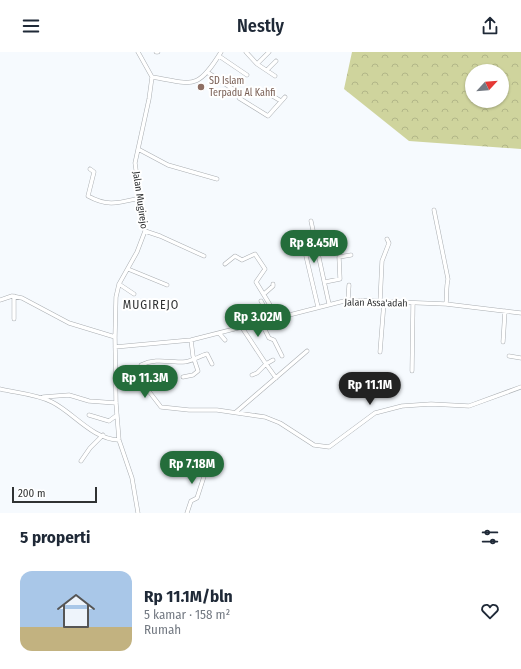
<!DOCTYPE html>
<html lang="id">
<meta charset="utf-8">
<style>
:root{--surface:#fff;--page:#f2f2f3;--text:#1f2937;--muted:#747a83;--line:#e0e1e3;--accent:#246d3b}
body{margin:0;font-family:"Fira Sans Condensed",sans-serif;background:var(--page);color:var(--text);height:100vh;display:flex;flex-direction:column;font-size:15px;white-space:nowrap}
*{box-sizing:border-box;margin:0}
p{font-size:13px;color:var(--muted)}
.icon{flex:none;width:22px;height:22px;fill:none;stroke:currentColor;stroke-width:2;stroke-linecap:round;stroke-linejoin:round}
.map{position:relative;height:461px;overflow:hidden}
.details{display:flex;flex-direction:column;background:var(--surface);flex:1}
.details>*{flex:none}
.needle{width:26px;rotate:64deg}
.tools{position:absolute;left:465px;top:12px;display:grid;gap:8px}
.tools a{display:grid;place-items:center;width:44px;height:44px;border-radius:50%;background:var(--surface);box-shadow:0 1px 3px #0004;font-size:20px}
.scale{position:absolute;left:12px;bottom:10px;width:85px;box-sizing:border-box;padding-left:4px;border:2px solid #303233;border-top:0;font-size:11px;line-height:14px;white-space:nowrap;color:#303233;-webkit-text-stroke:3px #fff;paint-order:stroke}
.price{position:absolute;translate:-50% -34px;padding:0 9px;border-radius:14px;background:var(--accent);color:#fff;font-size:13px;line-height:26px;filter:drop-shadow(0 1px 2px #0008)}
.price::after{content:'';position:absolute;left:50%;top:24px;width:12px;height:9px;margin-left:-6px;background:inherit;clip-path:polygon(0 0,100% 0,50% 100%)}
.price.active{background:#222;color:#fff}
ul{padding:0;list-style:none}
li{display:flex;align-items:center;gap:12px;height:100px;padding:0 20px}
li+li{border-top:1px solid var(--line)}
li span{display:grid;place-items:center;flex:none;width:112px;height:80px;border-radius:12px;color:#555}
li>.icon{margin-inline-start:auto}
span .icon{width:48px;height:48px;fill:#fffc;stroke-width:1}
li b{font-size:17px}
h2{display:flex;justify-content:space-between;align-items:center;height:48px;padding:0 20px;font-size:17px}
header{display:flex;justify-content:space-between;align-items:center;height:52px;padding:0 20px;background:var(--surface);font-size:18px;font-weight:600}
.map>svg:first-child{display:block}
.forest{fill:url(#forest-crowns);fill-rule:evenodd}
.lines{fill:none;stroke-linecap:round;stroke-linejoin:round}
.minor-casing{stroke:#aaaeb2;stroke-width:4.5}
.minor{stroke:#fff;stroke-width:3.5}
.education-dot{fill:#8d6e63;stroke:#fff;stroke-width:1.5}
.labels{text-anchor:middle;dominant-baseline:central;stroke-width:4;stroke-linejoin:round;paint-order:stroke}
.education-label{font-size:10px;fill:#785e54;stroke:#fff;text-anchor:start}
.street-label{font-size:10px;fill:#303233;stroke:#fff}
.quarter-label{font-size:12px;letter-spacing:1px;fill:#303233;stroke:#fff}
</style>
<header><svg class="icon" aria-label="menu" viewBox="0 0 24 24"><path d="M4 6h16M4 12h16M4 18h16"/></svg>Nestly<svg class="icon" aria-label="share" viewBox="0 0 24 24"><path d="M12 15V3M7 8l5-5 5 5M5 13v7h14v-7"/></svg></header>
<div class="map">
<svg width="521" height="461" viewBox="0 0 521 461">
<defs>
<pattern id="forest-crowns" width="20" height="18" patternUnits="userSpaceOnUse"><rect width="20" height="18" fill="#cfd49d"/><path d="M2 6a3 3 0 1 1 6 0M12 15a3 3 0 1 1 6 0" fill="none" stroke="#b2b688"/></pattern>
</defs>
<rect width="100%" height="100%" fill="#f6fafe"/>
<path class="forest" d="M352,0H521V97L409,89L344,37ZM472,19H502V49H472Z"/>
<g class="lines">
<defs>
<path id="minor" d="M138,0L152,25L149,47L135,111L145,179L137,200L119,232L116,245L115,285L116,351L119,388L132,426L138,461
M156,0H158
M246,0L257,12L275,24
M219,4L247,23
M257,12L269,0
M267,18L276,9
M207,20L239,41V46L268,64L285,45
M152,25C193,32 197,39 221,0
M264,39L281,49
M138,97L168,113L217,127
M90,117L94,120L88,144C108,155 118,151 140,146
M434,158L448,227C446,235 447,243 446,252
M311,169L329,252
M145,179L160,184L204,204
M306,204L318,255
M225,212L235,204L242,208L255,202L265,217L256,230L278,266
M128,217L167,233
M325,230L340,227L339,205L351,203
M119,232L134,242
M264,242L273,234V232
M0,248L12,244L22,246L69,271L115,285
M348,248L349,233
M261,249L271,268
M380,250L382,209L389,191L387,187
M14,267V244
M261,270L269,286L274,288L282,304
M241,274L266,312L273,308
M219,281L225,288
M503,290L505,259
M115,295L191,288L348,248L446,252L521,261
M380,300L384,250
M509,304L521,306
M412,319L413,251
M116,321L128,322L141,329L161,355L189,358H217L265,365L280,371L314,393L329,395L375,361L402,354L431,352L469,354L521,335
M252,323L257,321L266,312L276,326
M183,325L193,323L198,319L193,304L191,288
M141,329V313C155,306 168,310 183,310C191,310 199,304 207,302L212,312
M0,337C17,341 36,342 52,350C74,361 92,387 119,388
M43,345L69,343L89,349L116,351
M236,360L307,299
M89,363L109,369L117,363
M81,409L90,396L103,383
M187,461L191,449L197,446L210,406"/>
</defs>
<use href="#minor" class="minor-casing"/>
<use href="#minor" class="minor"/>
</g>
<circle class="education-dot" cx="201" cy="35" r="4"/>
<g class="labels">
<g class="education-label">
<text x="209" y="29">SD Islam<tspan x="209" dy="12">Terpadu Al Kahfi</tspan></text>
</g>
<g class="street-label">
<text transform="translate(140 148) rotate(82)">Jalan Mugirejo</text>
<text transform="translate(376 251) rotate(1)">Jalan Assa'adah</text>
</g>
<g class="quarter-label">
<text x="151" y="253">MUGIREJO</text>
</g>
</g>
</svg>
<div class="tools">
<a><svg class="needle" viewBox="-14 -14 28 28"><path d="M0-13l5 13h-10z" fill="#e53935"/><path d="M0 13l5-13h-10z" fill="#747a83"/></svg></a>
</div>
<div class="scale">200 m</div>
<b class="price" style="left:314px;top:212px">Rp 8.45M</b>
<b class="price" style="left:258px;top:286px">Rp 3.02M</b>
<b class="price" style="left:145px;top:347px">Rp 11.3M</b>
<b class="price active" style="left:370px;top:354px">Rp 11.1M</b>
<b class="price" style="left:192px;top:433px">Rp 7.18M</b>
</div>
<section class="details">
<h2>5 properti<svg class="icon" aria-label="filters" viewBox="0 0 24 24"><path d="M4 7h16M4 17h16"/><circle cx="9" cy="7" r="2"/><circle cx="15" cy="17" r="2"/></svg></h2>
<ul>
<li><span style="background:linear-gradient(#a9c7e8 70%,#c2b280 0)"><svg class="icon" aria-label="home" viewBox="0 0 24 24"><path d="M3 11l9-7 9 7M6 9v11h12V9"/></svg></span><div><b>Rp 11.1M/bln</b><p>5 kamar · 158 m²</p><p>Rumah</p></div><svg class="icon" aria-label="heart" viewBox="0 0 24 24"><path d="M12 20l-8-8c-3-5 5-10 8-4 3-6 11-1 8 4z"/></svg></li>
</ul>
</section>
